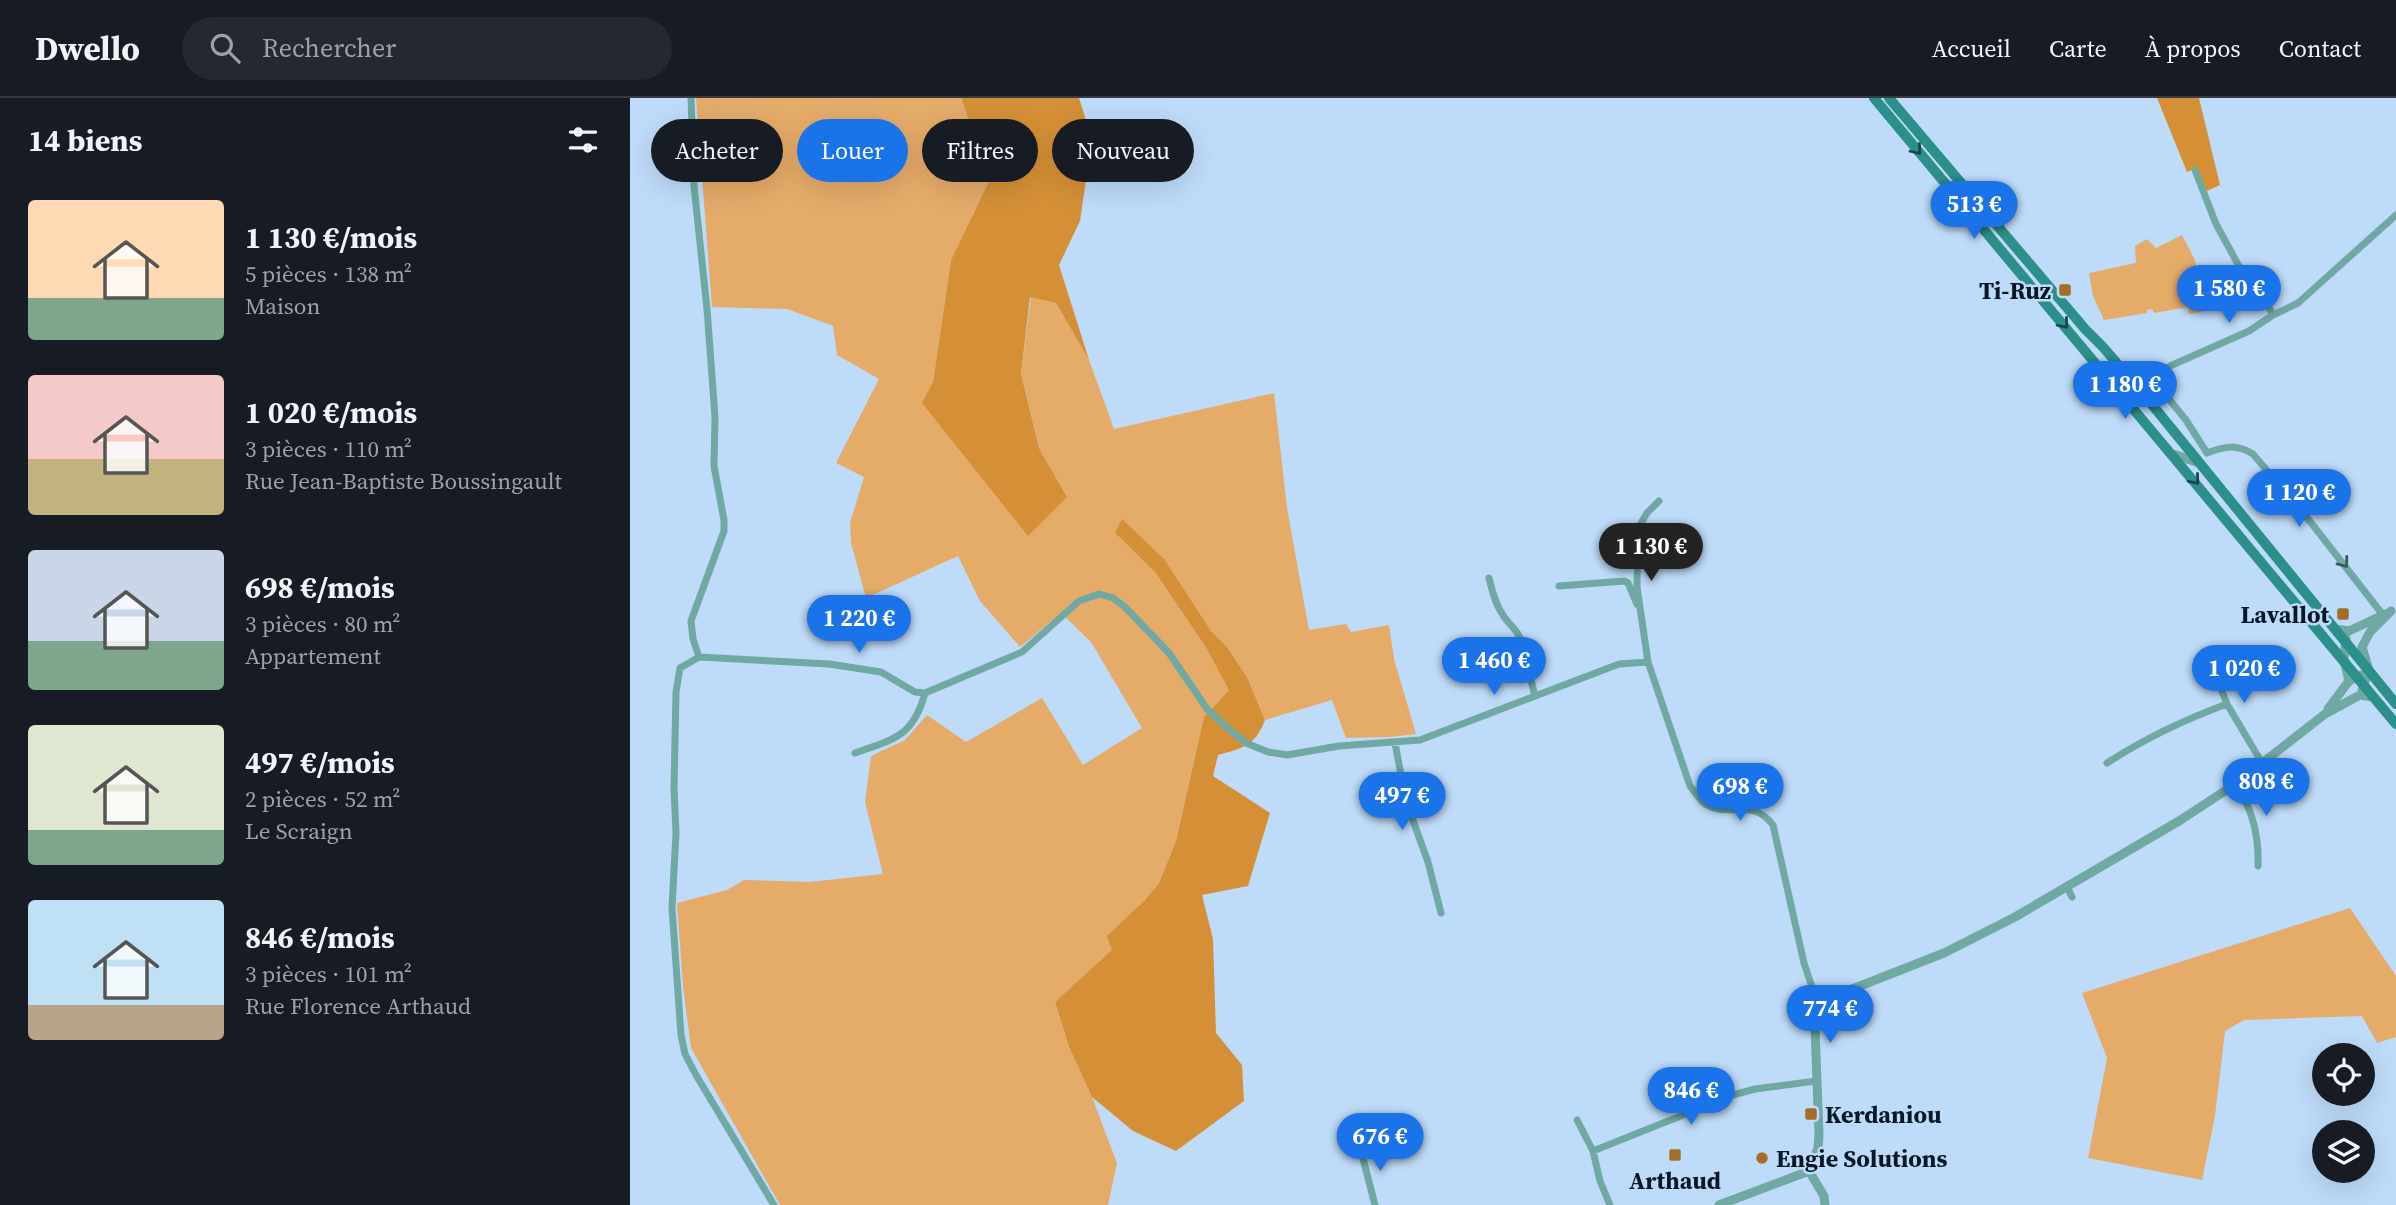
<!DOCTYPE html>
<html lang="fr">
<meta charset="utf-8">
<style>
:root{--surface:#171b24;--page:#242831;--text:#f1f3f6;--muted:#9ea1a6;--line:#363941;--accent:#1a73e8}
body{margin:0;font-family:"Source Serif 4",serif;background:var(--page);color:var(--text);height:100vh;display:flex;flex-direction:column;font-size:26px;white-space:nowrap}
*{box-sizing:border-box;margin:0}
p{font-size:23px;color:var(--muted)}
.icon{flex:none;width:38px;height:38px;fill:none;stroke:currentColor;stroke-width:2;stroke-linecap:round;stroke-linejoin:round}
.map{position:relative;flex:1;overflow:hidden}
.drawer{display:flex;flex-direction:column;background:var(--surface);width:630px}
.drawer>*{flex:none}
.banner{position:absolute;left:21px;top:21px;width:665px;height:63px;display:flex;gap:14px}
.fabs{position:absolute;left:1682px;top:945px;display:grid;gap:14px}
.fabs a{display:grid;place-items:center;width:63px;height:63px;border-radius:50%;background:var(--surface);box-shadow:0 7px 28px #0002;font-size:35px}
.price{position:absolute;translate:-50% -60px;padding:0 16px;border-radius:24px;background:var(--accent);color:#fff;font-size:23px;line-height:46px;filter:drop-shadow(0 2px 4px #0008)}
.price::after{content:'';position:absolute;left:50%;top:42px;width:21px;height:16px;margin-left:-10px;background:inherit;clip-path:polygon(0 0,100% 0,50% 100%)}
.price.current{background:#222;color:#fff}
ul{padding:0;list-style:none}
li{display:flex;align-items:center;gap:21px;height:175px;padding:0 28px}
li span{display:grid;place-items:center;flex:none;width:196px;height:140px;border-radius:7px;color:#555}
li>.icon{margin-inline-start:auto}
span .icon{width:84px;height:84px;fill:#fffc;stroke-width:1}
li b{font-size:30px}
h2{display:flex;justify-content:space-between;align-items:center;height:84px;padding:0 28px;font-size:30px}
.chip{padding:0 24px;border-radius:32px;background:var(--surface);box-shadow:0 7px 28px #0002;font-size:24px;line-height:63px}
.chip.current{background:var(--accent);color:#fff}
header{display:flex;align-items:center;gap:42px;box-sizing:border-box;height:98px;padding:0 35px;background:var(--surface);border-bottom:2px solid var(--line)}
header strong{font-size:33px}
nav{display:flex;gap:38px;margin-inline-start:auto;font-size:24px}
.search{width:490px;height:63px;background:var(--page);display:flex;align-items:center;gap:18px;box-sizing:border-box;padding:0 24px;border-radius:38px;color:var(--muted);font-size:26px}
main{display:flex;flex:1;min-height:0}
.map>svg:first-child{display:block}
.green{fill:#e5ab69}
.forest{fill:#d59037}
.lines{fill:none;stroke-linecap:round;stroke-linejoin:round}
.minor{stroke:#70a8a3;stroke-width:7}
.tertiary{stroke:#70a8a3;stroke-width:9}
.secondary{stroke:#2c8f89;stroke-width:10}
.oneway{stroke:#18484d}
.oneway2{stroke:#38595e}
.poi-dot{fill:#a46e28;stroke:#bedbf9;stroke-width:2.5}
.labels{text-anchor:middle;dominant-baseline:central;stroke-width:5;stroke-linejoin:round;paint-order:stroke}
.poi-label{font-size:24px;font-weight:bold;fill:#0a1825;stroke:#bedbf9;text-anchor:end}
</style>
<header>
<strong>Dwello</strong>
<div class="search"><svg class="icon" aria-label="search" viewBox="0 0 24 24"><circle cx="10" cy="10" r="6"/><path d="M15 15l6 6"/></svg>Rechercher</div>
<nav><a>Accueil</a><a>Carte</a><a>À propos</a><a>Contact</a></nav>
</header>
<main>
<section class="drawer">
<h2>14 biens<svg class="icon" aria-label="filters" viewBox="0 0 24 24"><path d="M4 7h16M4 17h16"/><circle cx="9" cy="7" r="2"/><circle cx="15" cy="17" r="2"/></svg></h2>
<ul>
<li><span style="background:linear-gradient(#ffd9b3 70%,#7fa58c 0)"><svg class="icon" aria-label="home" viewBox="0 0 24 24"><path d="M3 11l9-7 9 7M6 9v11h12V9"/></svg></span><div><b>1 130 €/mois</b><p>5 pièces · 138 m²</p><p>Maison</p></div></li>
<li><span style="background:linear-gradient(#f6c9c9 60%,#c2b280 0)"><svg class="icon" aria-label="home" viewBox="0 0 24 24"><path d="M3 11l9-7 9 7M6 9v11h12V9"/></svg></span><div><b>1 020 €/mois</b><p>3 pièces · 110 m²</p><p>Rue Jean-Baptiste Boussingault</p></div></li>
<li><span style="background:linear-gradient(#c9d6e8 65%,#7fa58c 0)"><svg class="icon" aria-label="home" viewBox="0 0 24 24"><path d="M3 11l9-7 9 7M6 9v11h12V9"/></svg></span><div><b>698 €/mois</b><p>3 pièces · 80 m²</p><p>Appartement</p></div></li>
<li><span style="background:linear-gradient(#dfe7d0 75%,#7fa58c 0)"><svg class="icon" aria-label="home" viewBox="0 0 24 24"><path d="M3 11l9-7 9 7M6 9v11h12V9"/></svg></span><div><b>497 €/mois</b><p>2 pièces · 52 m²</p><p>Le Scraign</p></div></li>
<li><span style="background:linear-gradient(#bfe0f5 75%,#b9a48a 0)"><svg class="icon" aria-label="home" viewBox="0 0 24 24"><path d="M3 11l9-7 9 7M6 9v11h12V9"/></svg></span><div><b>846 €/mois</b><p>3 pièces · 101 m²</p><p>Rue Florence Arthaud</p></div></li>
</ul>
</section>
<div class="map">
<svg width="1766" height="1107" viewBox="0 0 1766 1107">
<rect width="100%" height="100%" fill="#bedbf9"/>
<path class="green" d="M66,0H331L360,81L321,162L303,284L293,305L437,399L409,350L391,276L401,198L426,205L459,262L484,331L644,295L657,410L679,532L716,526L721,534L759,527L764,561L786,636L760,639L716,640L702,602L635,622L617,579L597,549L581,533L533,461L485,435L525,474L575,548L599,592L574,619L546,743L529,785L514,803L483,852L425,904L439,949L462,999L487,1065L478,1107H150L61,950L53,888L47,805L97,792L114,782L179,784L253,776L235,704L241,658L275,642L297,617L336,644L412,600L453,667L512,630L461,544L431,515L390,549L350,503L328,458L236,500L221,445L220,425L234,379L206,365L249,281L207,257L203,228L157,211L82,209Z
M1552,137L1564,160L1580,212L1559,216L1558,209L1524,215L1522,211L1517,212V215L1474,222L1463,198L1459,175L1506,165L1505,148L1517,141L1526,150Z
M1720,810L1766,878V939L1747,945L1732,918L1614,922L1595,933L1585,1018L1572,1082L1458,1060L1477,960L1452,895Z"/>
<path class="forest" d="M331,0H449L462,41L450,123L429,167L459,262L426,205L400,199L391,276L409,350L437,399L398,438L292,305L303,284L321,162L360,81Z
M1527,0H1569L1590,87L1577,93L1566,70L1557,74Z
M492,421L534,461L581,533L597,549L617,579L635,622C625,648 613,650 588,657L583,678L640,715L618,788L572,797L583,841L586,935L612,967L614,1003L546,1053L503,1033L462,999L439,949L425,904L482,852L477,838L514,803L529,785L546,743L574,619L599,592L575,548L525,474L485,435Z"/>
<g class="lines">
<path class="minor" d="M61,0L64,88L77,211L85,319L84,368L94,422V433L61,523L63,541L69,559
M1565,72L1586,126L1610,170L1628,189L1643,217
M1577,355L1556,322L1534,295L1531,275L1540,268L1619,233L1643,217L1668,205L1766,117
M1577,355C1595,348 1606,346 1623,356L1675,417L1753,517
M859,480C862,492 865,506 873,517C878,526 886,530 890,540L905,598
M929,488L994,483L998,485L1007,506
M1578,558L1597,606L1632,665
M1018,564L1007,489L1008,430L1017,415L1029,403
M765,645L776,703L798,764L811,815
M225,655C264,641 283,639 295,595
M1477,665C1514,641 1556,621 1597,606
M1604,687C1623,708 1629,740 1628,768
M1437,789L1442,799
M947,1022L963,1053
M730,1049L745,1107
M144,1107L66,977L55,956L51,937L42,810L46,735L44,690L46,594L50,570L69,559L199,566L251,574L285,594L295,595L392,554L449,503L469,496L483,500L495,509L539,555L577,611L595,628L616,645L638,654L657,657L709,648L790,642L989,566L1018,564L1060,688C1064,693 1069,701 1074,705C1099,722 1121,698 1143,727L1174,865L1182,889L1196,904
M980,1107L970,1083L963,1053L1103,997L1125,991L1186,983"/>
<path class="tertiary" d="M1543,356L1569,365
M1705,531L1719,533L1755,516
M1716,540L1714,562L1719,583
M1732,592L1739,572L1732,549L1740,534L1761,513
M1698,611L1719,583L1731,577
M1179,1073L1188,1050L1189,1037L1185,930C1190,911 1195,905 1212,895L1314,855L1385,819L1549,723L1604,687L1695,616L1730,597L1743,599
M1179,1073L1194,1098L1195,1107
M1089,1107L1179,1073"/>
<path class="secondary" d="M1244,0L1766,626
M1259,0L1455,231L1473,249L1515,298L1766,606"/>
</g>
<defs><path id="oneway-chevron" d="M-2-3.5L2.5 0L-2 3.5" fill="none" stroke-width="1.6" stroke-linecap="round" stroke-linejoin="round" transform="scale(1.75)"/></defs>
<g class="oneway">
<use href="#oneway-chevron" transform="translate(1287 52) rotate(50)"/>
<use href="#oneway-chevron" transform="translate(1434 226) rotate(50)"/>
<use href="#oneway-chevron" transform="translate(1565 382) rotate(50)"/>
</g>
<use class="oneway2" href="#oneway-chevron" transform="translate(1714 465) rotate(53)"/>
<g class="poi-dot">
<rect x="1428" y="185" width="14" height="14" rx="3.5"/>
<rect x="1706" y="509" width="14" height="14" rx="3.5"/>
<rect x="1174" y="1009" width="14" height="14" rx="3.5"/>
<rect x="1038" y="1050" width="14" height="14" rx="3.5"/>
<circle cx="1132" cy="1060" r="7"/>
</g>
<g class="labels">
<g class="poi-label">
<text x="1421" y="192">Ti-Ruz</text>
<text x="1699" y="516">Lavallot</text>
<text x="1195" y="1016" text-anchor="start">Kerdaniou</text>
<text x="1146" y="1060" text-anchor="start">Engie Solutions</text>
<text x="1045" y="1082" text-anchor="middle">Arthaud</text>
</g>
</g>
</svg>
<div class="fabs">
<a><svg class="icon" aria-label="locate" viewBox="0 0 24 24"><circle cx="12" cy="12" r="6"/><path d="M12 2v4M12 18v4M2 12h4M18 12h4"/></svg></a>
<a><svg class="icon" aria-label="layers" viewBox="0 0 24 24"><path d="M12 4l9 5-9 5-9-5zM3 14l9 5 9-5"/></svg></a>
</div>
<b class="price" style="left:1344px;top:143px">513 €</b>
<b class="price" style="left:1599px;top:227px">1 580 €</b>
<b class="price" style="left:1495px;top:323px">1 180 €</b>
<b class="price" style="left:1669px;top:431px">1 120 €</b>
<b class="price current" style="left:1021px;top:485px">1 130 €</b>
<b class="price" style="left:229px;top:557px">1 220 €</b>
<b class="price" style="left:864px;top:599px">1 460 €</b>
<b class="price" style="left:1614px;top:607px">1 020 €</b>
<b class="price" style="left:1636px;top:720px">808 €</b>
<b class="price" style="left:1110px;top:725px">698 €</b>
<b class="price" style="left:772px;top:734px">497 €</b>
<b class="price" style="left:1200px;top:947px">774 €</b>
<b class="price" style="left:1061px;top:1029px">846 €</b>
<b class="price" style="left:750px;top:1075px">676 €</b>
<div class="banner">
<a class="chip">Acheter</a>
<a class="chip current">Louer</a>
<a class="chip">Filtres</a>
<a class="chip">Nouveau</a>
</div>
</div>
</main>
